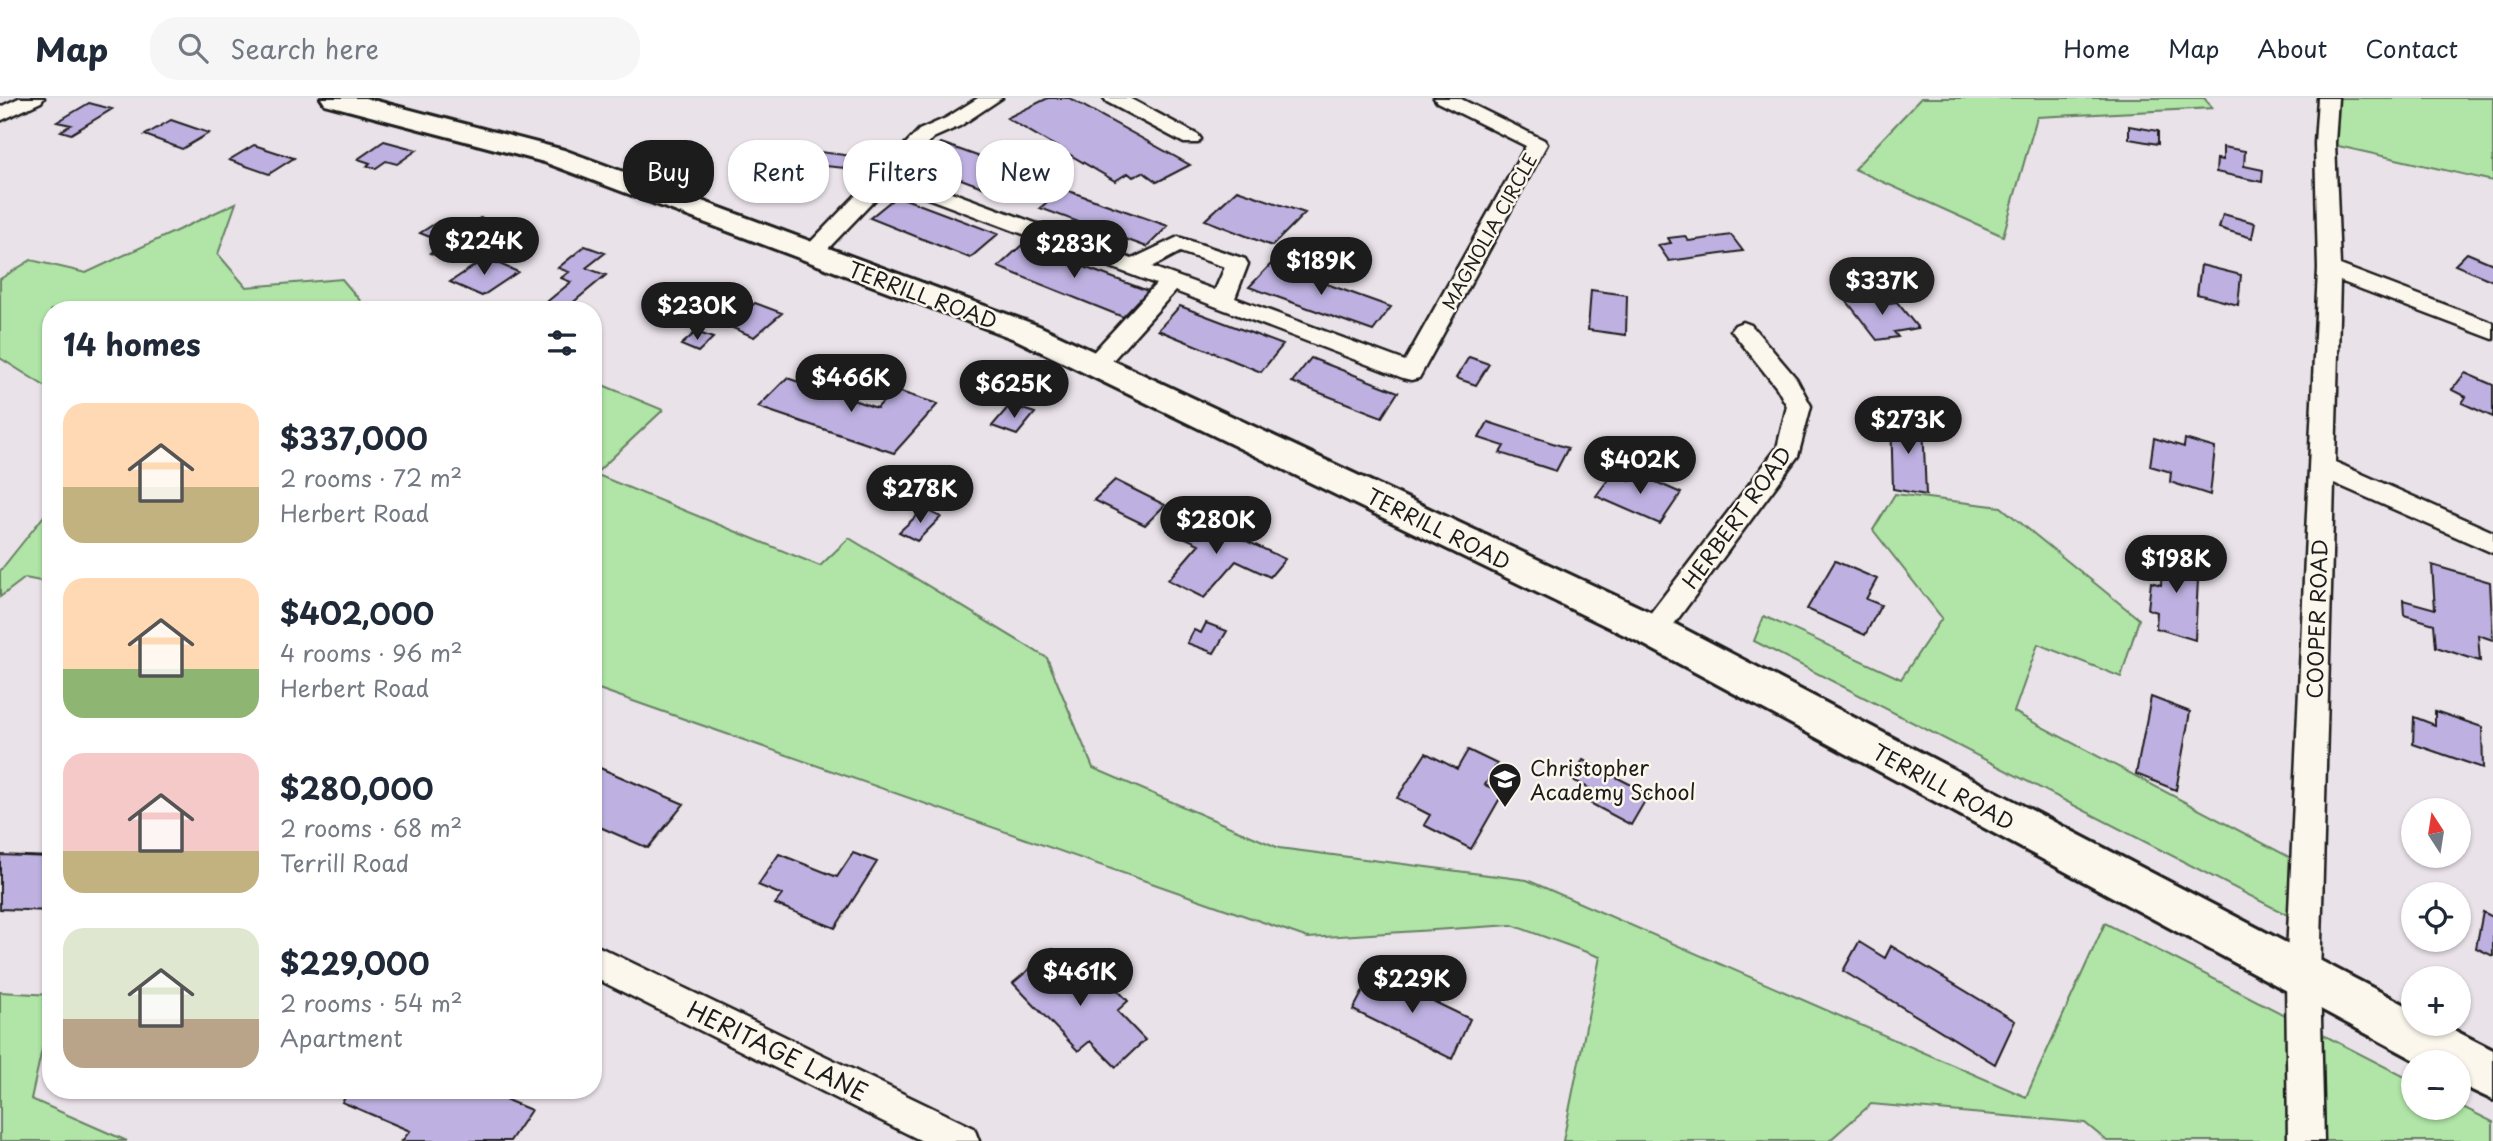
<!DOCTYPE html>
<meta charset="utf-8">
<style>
:root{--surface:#fff;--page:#f6f6f7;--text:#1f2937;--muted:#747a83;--line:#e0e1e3;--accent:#1c1c1c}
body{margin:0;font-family:"Playpen Sans",sans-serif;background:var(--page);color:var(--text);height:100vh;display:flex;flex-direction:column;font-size:26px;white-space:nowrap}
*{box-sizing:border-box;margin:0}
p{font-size:23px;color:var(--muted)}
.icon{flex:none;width:38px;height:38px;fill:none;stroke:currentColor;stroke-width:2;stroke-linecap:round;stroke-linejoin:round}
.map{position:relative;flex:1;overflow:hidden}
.sheet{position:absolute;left:42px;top:203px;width:560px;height:798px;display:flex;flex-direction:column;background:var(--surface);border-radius:28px;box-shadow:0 2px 5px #0004}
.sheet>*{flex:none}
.banner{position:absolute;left:623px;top:42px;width:665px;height:63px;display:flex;gap:14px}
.needle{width:46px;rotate:348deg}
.controls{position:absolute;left:2401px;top:700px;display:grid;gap:14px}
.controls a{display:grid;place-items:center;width:70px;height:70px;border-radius:50%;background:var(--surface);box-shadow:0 2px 5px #0004;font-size:35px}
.price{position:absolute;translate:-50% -60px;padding:0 16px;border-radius:24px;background:var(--accent);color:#fff;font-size:23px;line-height:46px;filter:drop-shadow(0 2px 4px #0008)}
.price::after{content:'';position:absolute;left:50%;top:42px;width:21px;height:16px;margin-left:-10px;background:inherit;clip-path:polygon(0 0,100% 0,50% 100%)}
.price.current{background:#222;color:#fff}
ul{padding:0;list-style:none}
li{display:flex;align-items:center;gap:21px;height:175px;padding:0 21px}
li span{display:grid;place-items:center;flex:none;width:196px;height:140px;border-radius:21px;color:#555}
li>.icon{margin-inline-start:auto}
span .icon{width:84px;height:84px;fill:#fffc;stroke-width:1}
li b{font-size:30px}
h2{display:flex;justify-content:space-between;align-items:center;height:84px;padding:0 21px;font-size:30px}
.chip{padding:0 24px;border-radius:28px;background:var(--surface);box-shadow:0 2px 5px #0004;font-size:24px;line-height:63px}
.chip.current{background:var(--accent);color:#fff}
header{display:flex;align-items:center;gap:42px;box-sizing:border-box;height:98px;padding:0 35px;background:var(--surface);border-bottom:2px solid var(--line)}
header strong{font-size:33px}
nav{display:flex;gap:38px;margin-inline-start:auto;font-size:24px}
.search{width:490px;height:63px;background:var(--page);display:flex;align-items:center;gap:18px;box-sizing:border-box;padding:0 24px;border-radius:28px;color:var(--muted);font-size:26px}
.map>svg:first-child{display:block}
.green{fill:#b0e5a7;stroke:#668062;stroke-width:2}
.building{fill:#beb1e1;stroke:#1c1c1c;stroke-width:2}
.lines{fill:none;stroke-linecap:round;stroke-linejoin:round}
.street-casing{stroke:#1c1c1c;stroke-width:5}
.secondary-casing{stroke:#1c1c1c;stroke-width:6}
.street{fill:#fbf7ec;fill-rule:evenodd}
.secondary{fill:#fbf7ec;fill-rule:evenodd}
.labels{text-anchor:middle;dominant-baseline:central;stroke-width:5;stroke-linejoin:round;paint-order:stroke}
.far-street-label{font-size:18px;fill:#1c1c1c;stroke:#fbf7ec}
.street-label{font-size:21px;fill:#1c1c1c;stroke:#fbf7ec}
.poi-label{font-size:21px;fill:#1c1c1c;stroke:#fbf7ec;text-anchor:start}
.near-street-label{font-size:24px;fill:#1c1c1c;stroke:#fbf7ec}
</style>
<header>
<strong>Map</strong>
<div class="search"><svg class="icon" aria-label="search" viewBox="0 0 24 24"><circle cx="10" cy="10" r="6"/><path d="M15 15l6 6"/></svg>Search here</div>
<nav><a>Home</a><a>Map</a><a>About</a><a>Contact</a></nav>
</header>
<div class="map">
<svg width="2493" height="1043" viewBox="0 0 2493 1043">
<rect width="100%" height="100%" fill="#e9e2e9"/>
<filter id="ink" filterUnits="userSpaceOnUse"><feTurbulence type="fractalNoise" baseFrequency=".0143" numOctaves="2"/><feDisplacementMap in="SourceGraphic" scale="14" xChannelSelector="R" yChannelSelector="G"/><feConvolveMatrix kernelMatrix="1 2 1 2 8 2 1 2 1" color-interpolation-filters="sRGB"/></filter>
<g filter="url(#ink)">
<path class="green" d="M1921,0H2204L2213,10L2037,19L2003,138L1854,71Z
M2328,0H2493V83L2325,45Z
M236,105L218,156L246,189L342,181L368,212H51V292L0,260V181L31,162L86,175Z
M593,283L663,312L595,376L820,468L849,440L1047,560L1093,670L1279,750L1527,782L2026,999L2105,825L2413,983V1010H2459V1007L2493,1024V1043H2107L2085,1025L1871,1006L1829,1043H1563L1600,859L1512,827L1308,840L593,589Z
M1895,396L2001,409L2139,521L2121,579L2038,546L2014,614L2306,768L2309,828L1754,543L1764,518L1901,581L1942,520L1873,432Z
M51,409V485L25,480L0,499V473Z
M0,894L51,897V911L31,1001L127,1043H0Z"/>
<path class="building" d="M1048,0H1069L1190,67L1157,84L1143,74L1133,79L1128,75L1115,83L1007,20Z
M89,5L112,11L71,36L61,33L71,27L57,24Z
M171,22L209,35L182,51L145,37Z
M2129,28L2158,33V46L2129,41Z
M384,43L417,52L397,66L386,63L376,70L367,68L370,65L358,61Z
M941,45L1039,80L1014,101L916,64Z
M254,47L294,60L269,76L229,62Z
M2223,49L2245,53L2244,68L2263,72L2262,84L2216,74L2217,61L2223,62Z
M803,52L853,58L845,70L794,65Z
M1063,91L1168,128L1147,149L1040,110Z
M1237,92L1305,115L1272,148L1205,122Z
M897,98L998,136L970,160L870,120Z
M2223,116L2255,125L2252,140L2219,130Z
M480,120L500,127L450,163L430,155L445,145L420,135L439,123L464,132Z
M1731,137L1743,153L1669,163L1658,147L1671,145L1668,140L1685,138L1689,143Z
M1023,146L1148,193L1123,219L998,169Z
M585,148L605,155L586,170L606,177L564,212H537L571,184L561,180L569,174L558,170Z
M2467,155L2493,166V183L2455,167Z
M486,160L518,174L482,198L450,184Z
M1271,166L1391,209L1373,233L1249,189Z
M2201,167L2241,177L2238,207L2197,196Z
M1591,192L1627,197L1626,237L1588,232Z
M1875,198L1881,206L1897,204L1918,230L1894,234L1898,239L1877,242L1846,202Z
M755,205L782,215L754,239L728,228Z
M1180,208L1283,247L1261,274L1158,232Z
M696,234L713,240L698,254L681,247Z
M1469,259L1489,266L1476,287L1456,280Z
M1311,260L1398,294L1382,319L1292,284Z
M2465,275L2493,287V319L2462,305L2466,299L2452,292Z
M787,280L877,310L894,292L938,306L894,355L758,309Z
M1010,307L1035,315L1017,337L992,328Z
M1891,319L1923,325L1926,397L1893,391Z
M1488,324L1568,350L1556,373L1500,355L1504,348L1479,340Z
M2154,340L2184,349L2185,341L2215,350L2210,397L2170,384L2171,374L2150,368Z
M1613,375L1631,383L1636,375L1681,395L1660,426L1596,398Z
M1115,382L1165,407L1145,427L1094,402Z
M924,411L941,419L917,443L899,434Z
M1185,414L1285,461L1270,479L1236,463L1204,500L1168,482L1199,446L1168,432Z
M2163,451L2199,461L2195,542L2156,530L2157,514L2148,511L2151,484L2161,487Z
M1835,463L1877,481L1866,501L1881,507L1865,537L1807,511Z
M2432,467L2490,484L2493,542L2478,537L2480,563L2436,549L2434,526L2404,517L2403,502L2435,511Z
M1206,525L1227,533L1214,555L1187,545L1194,532L1201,535Z
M2151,599L2190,614L2176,692L2136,676Z
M2435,613L2482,629L2483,670L2413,646L2414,619L2435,627Z
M1468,652L1497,666L1485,687L1503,695L1471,751L1424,727L1430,717L1397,700L1426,655L1457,671Z
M1583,662L1649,696L1631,727L1590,705L1596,694L1571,681Z
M593,667L684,706L648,750L593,726Z
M853,755L877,764L835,830L775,806L782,797L758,787L779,756L837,779Z
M0,757L51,759V813L0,811Z
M2483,814L2493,819V858L2476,850Z
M1859,844L1885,860L1891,848L2015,923L1995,966L1843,873Z
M1053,851L1090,889L1103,877L1128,903L1117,913L1145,942L1116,969L1090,943L1078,953L1013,885Z
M1373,874L1470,921L1452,961L1353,912Z
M351,992H483L531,1012L510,1043H402L410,1033L342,1004Z"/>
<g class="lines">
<defs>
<path id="street" d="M19,0H44L41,4L0,23V9Z
M978,0H1002L960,28L933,40L900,75L1132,161L1178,139L1245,161L1248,166L1235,200L1405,263L1526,48L1437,4L1434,0H1459L1544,42L1547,46L1419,280L1411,282L1403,280L1175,193L1103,273L1095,275L1087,273L1083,267L1087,261L1156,186L890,86L819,160H803L800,155L919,32L946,20ZM1180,154L1225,169L1215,192L1152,169Z
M1104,0H1129L1198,37L1201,41L1198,45H1184L1107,4Z
M2318,0H2338L2335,45L2340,167L2493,225V241L2340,183L2335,364L2493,434V455L2334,385L2320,879L2324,1043H2288L2286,879L2318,171L2315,45Z
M1743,224L1751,227L1796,280L1811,308L1798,358L1663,541L1653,544L1643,541L1639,533L1643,525L1777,350L1787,308L1777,290L1731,232L1735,227Z
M593,846L974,1030L979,1043H922L593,879Z"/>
<path id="secondary" d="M321,0H365L564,52L1039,228L1667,522L2413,911V926H2442L2493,952V1002L2459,986V964H2419L1639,544L1017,242L544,64L325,6Z"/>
</defs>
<use href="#street" class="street-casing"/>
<use href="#secondary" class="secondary-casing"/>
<use href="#street" class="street"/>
<use href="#secondary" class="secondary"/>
</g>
</g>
<defs>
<symbol id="school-pin" viewBox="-11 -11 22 30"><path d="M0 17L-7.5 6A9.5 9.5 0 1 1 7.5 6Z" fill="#1c1c1c" stroke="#fbf7ec"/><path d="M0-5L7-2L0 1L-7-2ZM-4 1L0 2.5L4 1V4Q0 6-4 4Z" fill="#fff"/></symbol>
</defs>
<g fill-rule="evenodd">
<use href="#school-pin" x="1486" y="662" width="38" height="52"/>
</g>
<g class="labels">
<g class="far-street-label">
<text transform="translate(1489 133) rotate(-61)">MAGNOLIA CIRCLE</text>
</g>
<g class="street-label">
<text transform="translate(923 196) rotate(20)">TERRILL ROAD</text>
<text transform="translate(1736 419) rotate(-54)">HERBERT ROAD</text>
<text transform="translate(1439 430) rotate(26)">TERRILL ROAD</text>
<text transform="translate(2316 521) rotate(-88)">COOPER ROAD</text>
<text transform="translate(1944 688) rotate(28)">TERRILL ROAD</text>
</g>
<g class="poi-label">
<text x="1530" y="669">Christopher<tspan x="1530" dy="24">Academy School</tspan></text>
</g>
<g class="near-street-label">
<text transform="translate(778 952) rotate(26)">HERITAGE LANE</text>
</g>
</g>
</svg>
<div class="controls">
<a><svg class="needle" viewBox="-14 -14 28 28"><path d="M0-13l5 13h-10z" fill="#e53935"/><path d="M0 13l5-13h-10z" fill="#747a83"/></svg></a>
<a><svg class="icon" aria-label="locate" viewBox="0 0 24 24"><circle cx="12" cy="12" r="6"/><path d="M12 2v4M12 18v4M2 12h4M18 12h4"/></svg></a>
<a>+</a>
<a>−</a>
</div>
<b class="price" style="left:484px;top:179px">$224K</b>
<b class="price" style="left:1074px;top:182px">$283K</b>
<b class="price" style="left:1321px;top:199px">$189K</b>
<b class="price current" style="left:1882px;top:219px">$337K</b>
<b class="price" style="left:697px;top:244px">$230K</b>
<b class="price" style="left:851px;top:316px">$466K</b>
<b class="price" style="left:1014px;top:322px">$625K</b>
<b class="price" style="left:1908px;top:358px">$273K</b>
<b class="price" style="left:1640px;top:398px">$402K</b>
<b class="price" style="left:920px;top:427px">$278K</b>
<b class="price" style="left:1216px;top:458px">$280K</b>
<b class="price" style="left:2176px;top:497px">$198K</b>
<b class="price" style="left:1080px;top:910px">$461K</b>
<b class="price" style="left:1412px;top:917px">$229K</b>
<div class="banner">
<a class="chip current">Buy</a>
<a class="chip">Rent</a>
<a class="chip">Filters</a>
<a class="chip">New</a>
</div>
<section class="sheet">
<h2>14 homes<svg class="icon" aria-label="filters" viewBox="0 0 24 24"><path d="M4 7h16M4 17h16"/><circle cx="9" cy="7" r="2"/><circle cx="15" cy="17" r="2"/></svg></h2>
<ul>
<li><span style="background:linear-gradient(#ffd9b3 60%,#c2b280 0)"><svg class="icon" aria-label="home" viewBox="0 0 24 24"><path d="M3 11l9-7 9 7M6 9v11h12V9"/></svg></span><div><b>$337,000</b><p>2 rooms · 72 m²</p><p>Herbert Road</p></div></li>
<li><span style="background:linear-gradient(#ffd9b3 65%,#8fb573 0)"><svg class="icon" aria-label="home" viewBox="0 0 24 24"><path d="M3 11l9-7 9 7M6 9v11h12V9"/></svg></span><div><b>$402,000</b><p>4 rooms · 96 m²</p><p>Herbert Road</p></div></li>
<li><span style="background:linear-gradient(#f6c9c9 70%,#c2b280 0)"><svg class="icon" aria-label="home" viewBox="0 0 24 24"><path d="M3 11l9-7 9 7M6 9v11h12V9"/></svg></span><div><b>$280,000</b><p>2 rooms · 68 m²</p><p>Terrill Road</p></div></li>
<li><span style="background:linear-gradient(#dfe7d0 65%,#b9a48a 0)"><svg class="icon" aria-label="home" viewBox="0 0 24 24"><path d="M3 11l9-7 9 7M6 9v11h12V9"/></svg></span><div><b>$229,000</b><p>2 rooms · 54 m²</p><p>Apartment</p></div></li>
</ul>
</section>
</div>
